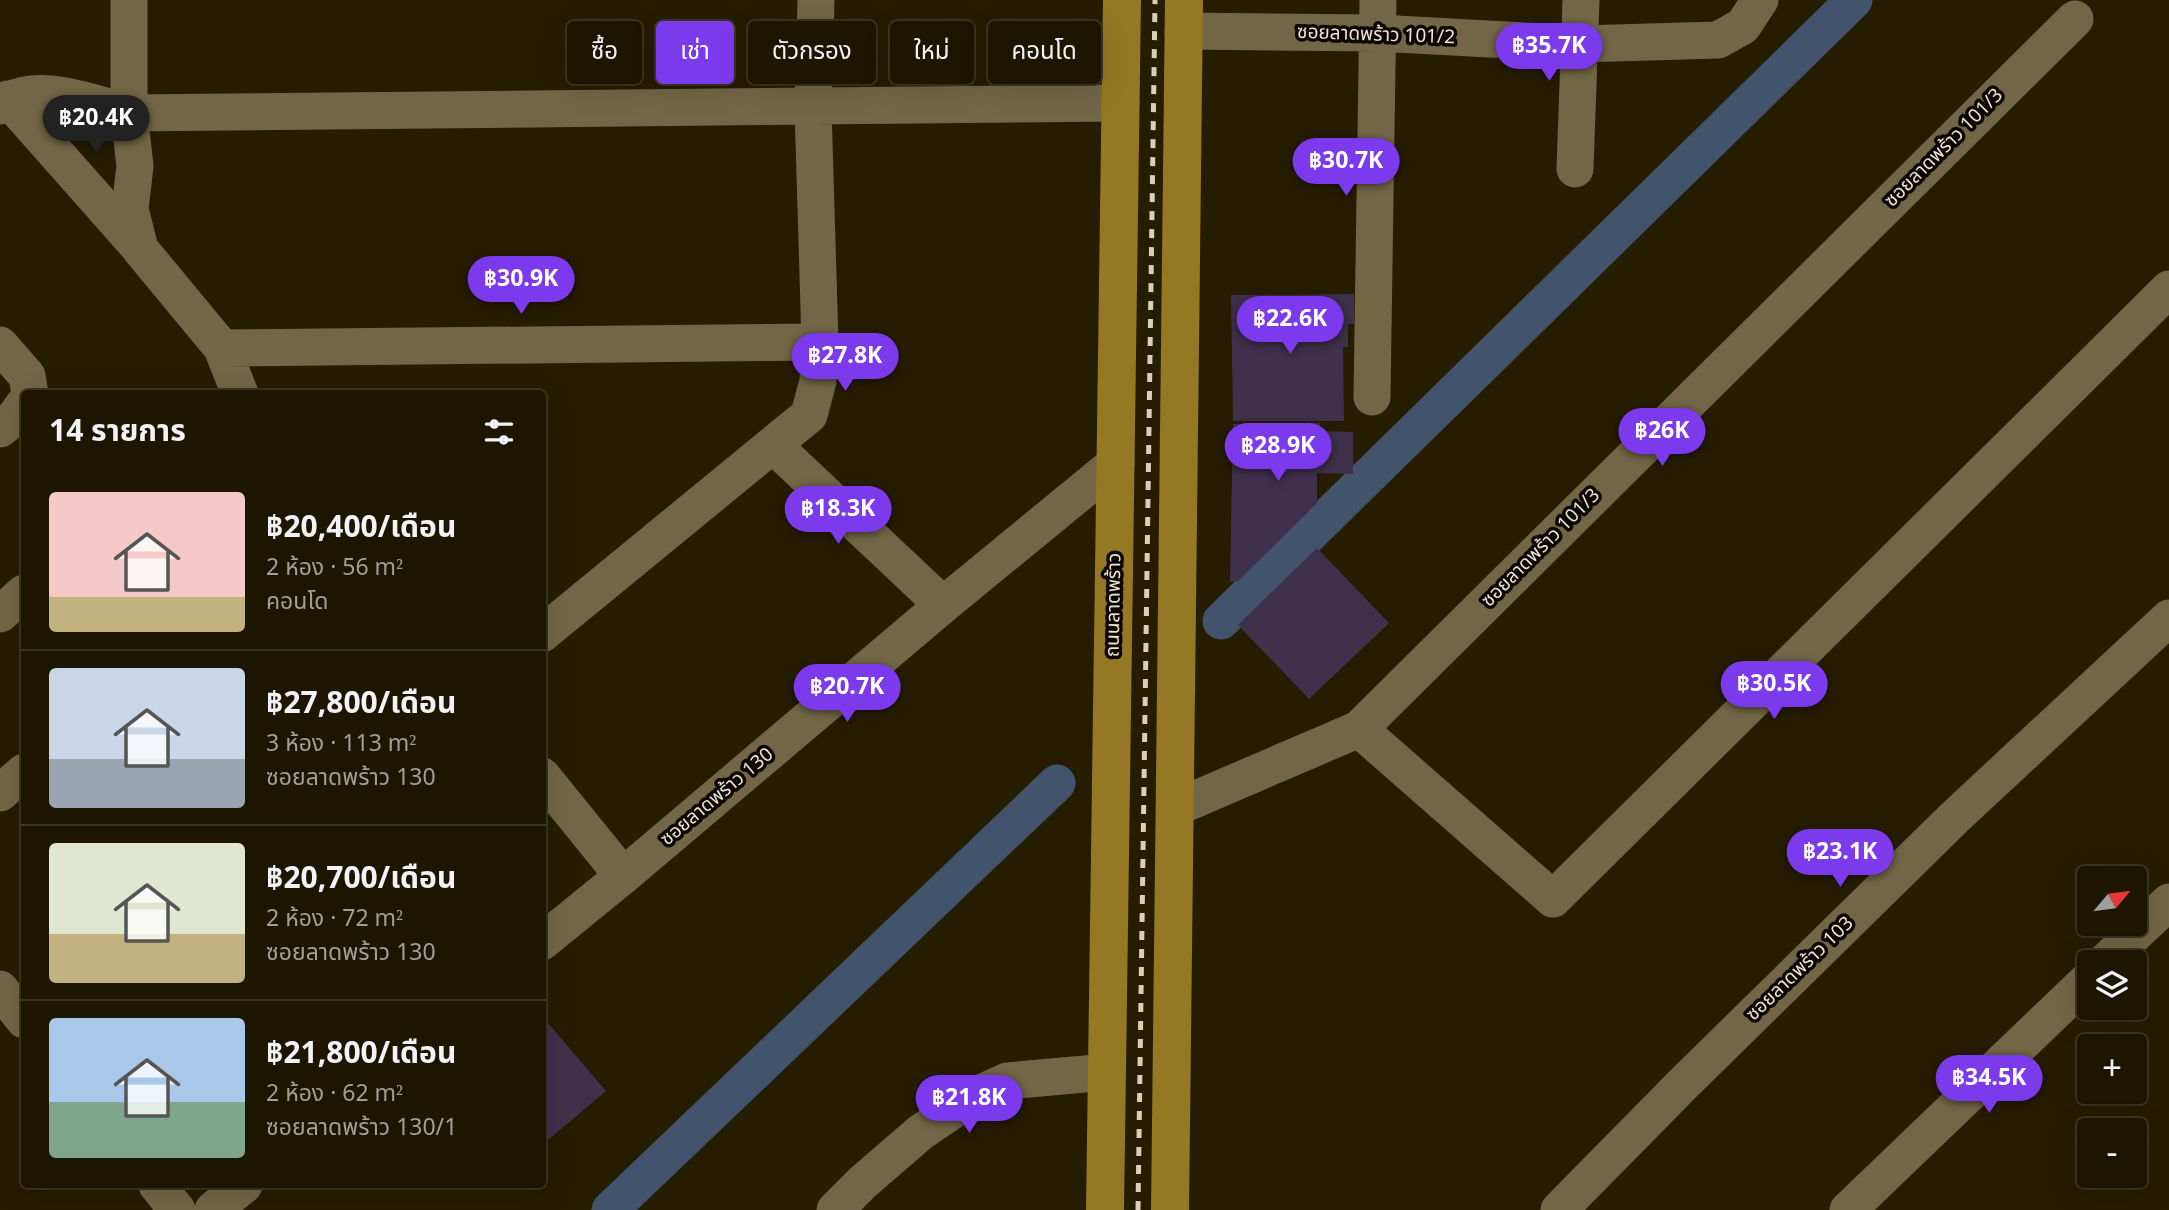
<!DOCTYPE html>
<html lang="th">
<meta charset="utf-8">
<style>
:root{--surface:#1c1500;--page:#29220f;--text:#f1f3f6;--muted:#a09f99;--line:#3a3422;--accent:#7c3aed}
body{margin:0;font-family:Georgia,"Noto Sans Thai",serif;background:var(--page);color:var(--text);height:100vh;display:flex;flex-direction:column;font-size:26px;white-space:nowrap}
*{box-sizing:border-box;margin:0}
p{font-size:23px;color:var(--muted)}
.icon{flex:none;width:38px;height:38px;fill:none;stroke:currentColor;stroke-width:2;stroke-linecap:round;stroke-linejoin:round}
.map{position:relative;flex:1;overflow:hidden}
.panel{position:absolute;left:21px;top:390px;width:525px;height:798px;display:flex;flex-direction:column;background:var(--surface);border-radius:7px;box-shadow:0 7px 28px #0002,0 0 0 2px var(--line)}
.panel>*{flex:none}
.top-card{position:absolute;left:567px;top:21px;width:665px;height:63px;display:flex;gap:14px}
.needle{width:46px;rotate:61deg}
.tools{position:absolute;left:2077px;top:866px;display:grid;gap:14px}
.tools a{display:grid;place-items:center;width:70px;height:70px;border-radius:7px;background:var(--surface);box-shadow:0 7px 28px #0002,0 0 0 2px var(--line);font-size:35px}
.price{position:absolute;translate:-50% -60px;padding:0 16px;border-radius:24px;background:var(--accent);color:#fff;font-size:23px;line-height:46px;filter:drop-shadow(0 2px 4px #0008)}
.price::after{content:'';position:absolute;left:50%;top:42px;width:21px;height:16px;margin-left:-10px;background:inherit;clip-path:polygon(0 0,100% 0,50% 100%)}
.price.on{background:#222;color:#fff}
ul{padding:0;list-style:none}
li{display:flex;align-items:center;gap:21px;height:175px;padding:0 28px}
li+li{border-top:2px solid var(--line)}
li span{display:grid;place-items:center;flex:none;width:196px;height:140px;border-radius:7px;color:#555}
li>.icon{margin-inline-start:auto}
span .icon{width:84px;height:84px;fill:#fffc;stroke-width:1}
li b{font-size:30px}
h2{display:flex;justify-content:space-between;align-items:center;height:84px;padding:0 28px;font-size:30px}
.tag{padding:0 24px;border-radius:7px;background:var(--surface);box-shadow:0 7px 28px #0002,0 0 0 2px var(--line);font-size:24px;line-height:63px}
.tag.on{background:var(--accent);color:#fff}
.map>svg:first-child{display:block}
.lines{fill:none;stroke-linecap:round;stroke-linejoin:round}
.canal{stroke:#41546c;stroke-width:37}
.building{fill:#3f304b}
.minor{stroke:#726646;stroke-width:37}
.major{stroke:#947824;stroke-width:38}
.rail{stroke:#d8d0bd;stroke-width:5;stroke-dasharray:9 9;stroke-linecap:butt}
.labels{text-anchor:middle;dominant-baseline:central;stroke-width:7;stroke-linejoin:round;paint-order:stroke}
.street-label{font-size:19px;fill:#ece5d3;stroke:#0b0700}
</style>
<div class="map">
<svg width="2169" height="1210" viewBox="0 0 2169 1210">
<rect width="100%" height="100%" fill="#261c00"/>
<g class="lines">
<path class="canal" d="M1221,621L1854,0
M610,1210L1057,783"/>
</g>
<path class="building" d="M1354,294V324H1348V347H1343L1344,421H1233L1231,295Z
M1320,423V431L1353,432V474L1317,473V503L1238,581L1230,582L1233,424Z
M1317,548L1389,623L1309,699L1238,625Z
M542,1016L606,1091L542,1145Z"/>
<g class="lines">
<path class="minor" d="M129,0V113L135,166L130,209L140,249L222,348L240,394
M1183,31L1378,33L1580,44L1718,40L1743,26L1760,0
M8,99L137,245
M0,106C34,79 92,103 129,113L1121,103
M1575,169L1581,0
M0,345L27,376L30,394
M222,348L820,342
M1372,397L1378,0
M0,429L15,417L24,404
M773,445L943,605
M0,614L24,593
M542,634L809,415L818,381L820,342L813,108L816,0
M1359,729L1553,899L2169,289
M542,776L623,876
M0,793L24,772
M1175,808L1359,729L2075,19
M542,942L623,876L943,605L1116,463
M2105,962L2169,902
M0,989L24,1020
M157,1185L177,1210
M213,1210L244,1185
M835,1210L863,1182L921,1132L974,1096L1007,1081L1107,1072
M1559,1210L1682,1085L1954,818L2169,618
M1848,1210L2090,978"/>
<path class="major" d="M1105,1210L1122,0
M1170,1210L1184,0"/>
<path class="rail" d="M1138,1210L1155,0"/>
</g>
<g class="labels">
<g class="street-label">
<text transform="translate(1376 35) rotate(2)">ซอยลาดพร้าว 101/2</text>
<text transform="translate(1944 148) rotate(-45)">ซอยลาดพร้าว 101/3</text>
<text transform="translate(1541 548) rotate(-45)">ซอยลาดพร้าว 101/3</text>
<text transform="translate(1114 605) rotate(-89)">ถนนลาดพร้าว</text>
<text transform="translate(717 797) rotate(-40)">ซอยลาดพร้าว 130</text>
<text transform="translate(1800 969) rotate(-44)">ซอยลาดพร้าว 103</text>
</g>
</g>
</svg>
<div class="tools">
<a><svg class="needle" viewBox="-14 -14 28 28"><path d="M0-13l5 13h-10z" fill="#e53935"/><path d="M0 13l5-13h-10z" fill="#a09f99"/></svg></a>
<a><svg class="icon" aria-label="layers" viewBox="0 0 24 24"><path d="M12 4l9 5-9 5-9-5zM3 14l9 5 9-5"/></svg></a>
<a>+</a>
<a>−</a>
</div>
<b class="price" style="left:1549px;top:83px">฿35.7K</b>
<b class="price on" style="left:96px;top:155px">฿20.4K</b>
<b class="price" style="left:1346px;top:198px">฿30.7K</b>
<b class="price" style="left:521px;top:316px">฿30.9K</b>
<b class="price" style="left:1290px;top:356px">฿22.6K</b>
<b class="price" style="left:845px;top:393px">฿27.8K</b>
<b class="price" style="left:1662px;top:468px">฿26K</b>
<b class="price" style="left:1278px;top:483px">฿28.9K</b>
<b class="price" style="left:838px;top:546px">฿18.3K</b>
<b class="price" style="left:1774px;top:721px">฿30.5K</b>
<b class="price" style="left:847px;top:724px">฿20.7K</b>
<b class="price" style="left:1840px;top:889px">฿23.1K</b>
<b class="price" style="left:1989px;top:1115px">฿34.5K</b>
<b class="price" style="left:969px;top:1135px">฿21.8K</b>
<div class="top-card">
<a class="tag">ซื้อ</a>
<a class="tag on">เช่า</a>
<a class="tag">ตัวกรอง</a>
<a class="tag">ใหม่</a>
<a class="tag">คอนโด</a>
</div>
<section class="panel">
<h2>14 รายการ<svg class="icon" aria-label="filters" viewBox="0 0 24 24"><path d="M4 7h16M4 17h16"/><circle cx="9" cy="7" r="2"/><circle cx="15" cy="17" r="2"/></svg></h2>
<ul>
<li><span style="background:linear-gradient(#f6c9c9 75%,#c2b280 0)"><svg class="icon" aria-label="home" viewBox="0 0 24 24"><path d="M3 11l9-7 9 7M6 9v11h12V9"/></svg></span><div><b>฿20,400/เดือน</b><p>2 ห้อง · 56 m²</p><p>คอนโด</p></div></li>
<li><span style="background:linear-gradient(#c9d6e8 65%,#9aa5b1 0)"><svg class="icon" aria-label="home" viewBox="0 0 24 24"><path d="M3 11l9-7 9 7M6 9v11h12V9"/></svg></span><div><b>฿27,800/เดือน</b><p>3 ห้อง · 113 m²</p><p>ซอยลาดพร้าว 130</p></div></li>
<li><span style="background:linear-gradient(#dfe7d0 65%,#c2b280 0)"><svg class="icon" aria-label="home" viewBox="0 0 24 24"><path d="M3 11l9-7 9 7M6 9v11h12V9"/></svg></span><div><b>฿20,700/เดือน</b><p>2 ห้อง · 72 m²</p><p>ซอยลาดพร้าว 130</p></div></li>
<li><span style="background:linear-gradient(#a9c7e8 60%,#7fa58c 0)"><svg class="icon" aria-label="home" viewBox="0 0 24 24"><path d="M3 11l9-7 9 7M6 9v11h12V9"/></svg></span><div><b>฿21,800/เดือน</b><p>2 ห้อง · 62 m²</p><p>ซอยลาดพร้าว 130/1</p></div></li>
</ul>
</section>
</div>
